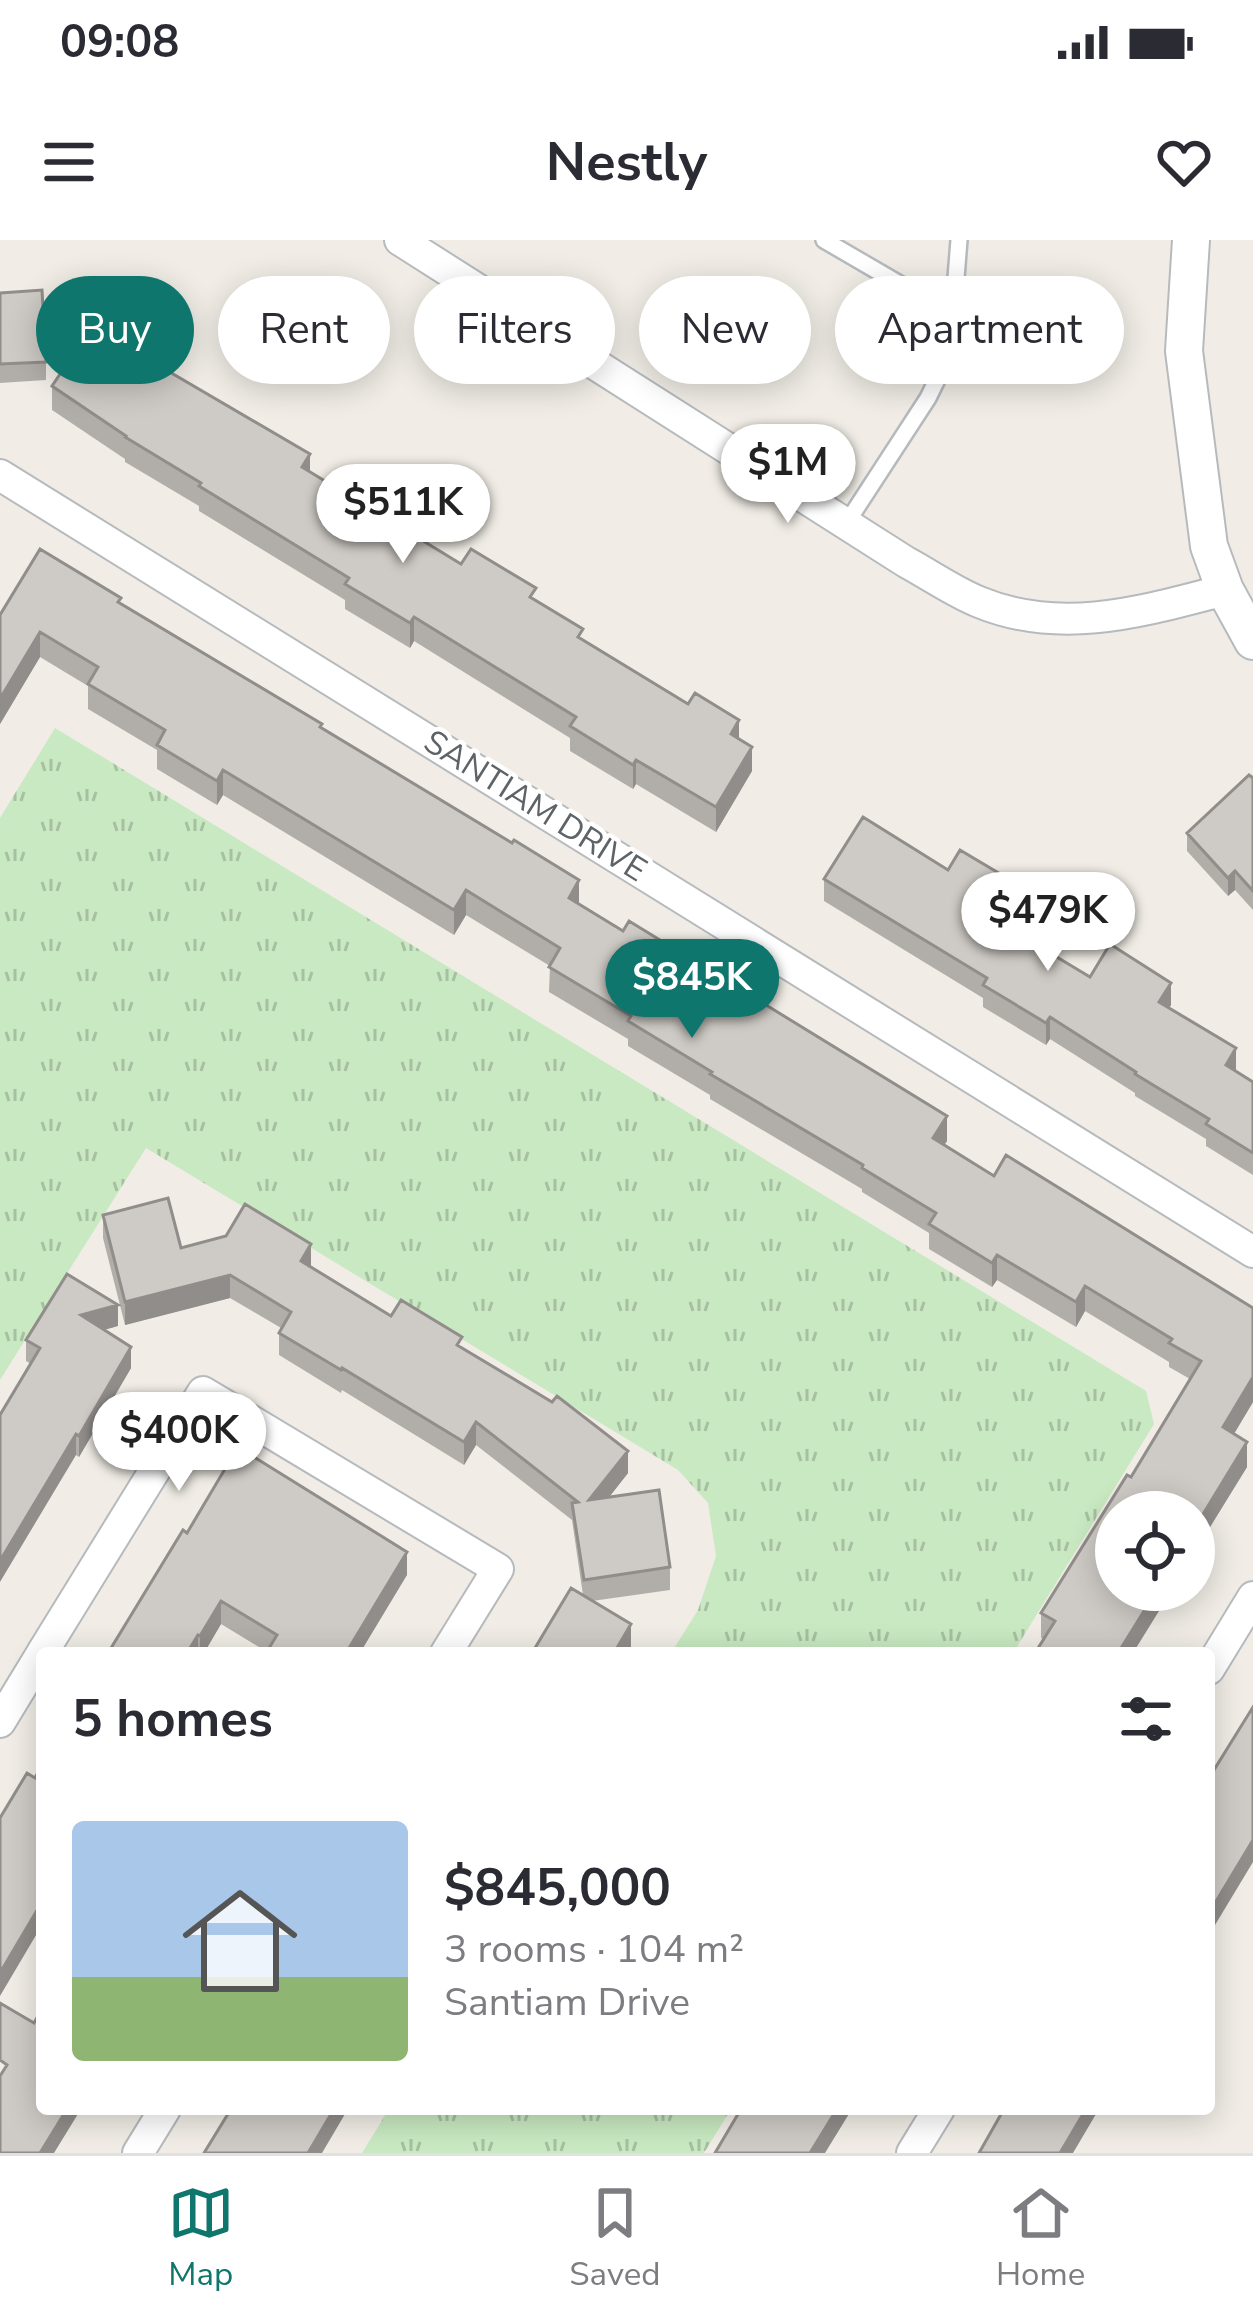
<!DOCTYPE html>
<meta charset="utf-8">
<style>
:root{--surface:#fff;--page:#f2f2f3;--text:#2b2b33;--muted:#7c7c81;--line:#e1e1e2;--accent:#0f766e}
body{margin:0;font-family:"Nunito Sans",sans-serif;background:var(--page);color:var(--text);height:100vh;display:flex;flex-direction:column;font-size:45px;white-space:nowrap}
*{box-sizing:border-box;margin:0}
p{font-size:39px;color:var(--muted)}
.icon{flex:none;width:66px;height:66px;fill:none;stroke:currentColor;stroke-width:2;stroke-linecap:round;stroke-linejoin:round}
.map{position:relative;flex:1;overflow:hidden}
.sheet{position:absolute;left:36px;top:1407px;width:1179px;height:468px;display:flex;flex-direction:column;background:var(--surface);border-radius:12px;box-shadow:0 6px 30px #0003}
.sheet>*{flex:none}
.guide{position:absolute;left:36px;top:36px;width:1182px;height:108px;display:flex;gap:24px}
.buttons{position:absolute;left:1095px;top:1251px;display:grid;gap:24px}
.buttons a{display:grid;place-items:center;width:120px;height:120px;border-radius:50%;background:var(--surface);box-shadow:0 6px 30px #0003;font-size:60px}
.price{position:absolute;translate:-50% -102px;padding:0 27px;border-radius:42px;background:#fff;color:#222;font-size:39px;line-height:78px;filter:drop-shadow(0 3px 6px #0008)}
.price::after{content:'';position:absolute;left:50%;top:72px;width:36px;height:27px;margin-left:-18px;background:inherit;clip-path:polygon(0 0,100% 0,50% 100%)}
.price.on{background:var(--accent);color:#fff}
ul{padding:0;list-style:none}
li{display:flex;align-items:center;gap:36px;height:300px;padding:0 36px}
li+li{border-top:3px solid var(--line)}
li span{display:grid;place-items:center;flex:none;width:336px;height:240px;border-radius:12px;color:#555}
li>.icon{margin-inline-start:auto}
span .icon{width:144px;height:144px;fill:#fffc;stroke-width:1}
li b{font-size:51px}
h2{display:flex;justify-content:space-between;align-items:center;height:144px;padding:0 36px;font-size:51px}
.chip{padding:0 42px;border-radius:54px;background:var(--surface);box-shadow:0 6px 30px #0003;font-size:42px;line-height:108px}
.chip.on{background:var(--accent);color:#fff}
.status{display:flex;justify-content:space-between;align-items:center;height:84px;padding:0 60px;background:var(--surface);direction:ltr}
.status svg{height:33px;fill:currentColor}
header{display:flex;justify-content:space-between;align-items:center;height:156px;padding:0 36px;background:var(--surface);font-size:54px;font-weight:700}
.menu{display:flex;justify-content:space-around;align-items:center;height:168px;border-top:3px solid var(--line);background:var(--surface);font-size:33px;color:var(--muted)}
.menu a{display:grid;justify-items:center;gap:6px}
.menu .on{color:var(--accent)}
.map>svg:first-child{display:block}
.grass{fill:url(#grass-tufts)}
.lines{fill:none;stroke-linecap:round;stroke-linejoin:round}
.service-casing{stroke:#b6babd;stroke-width:20}
.minor-casing{stroke:#b6babd;stroke-width:34}
.tertiary-casing{stroke:#b6babd;stroke-width:40}
.service{stroke:#fff;stroke-width:15}
.minor{stroke:#fff;stroke-width:30}
.tertiary{stroke:#fff;stroke-width:36}
.wall{fill:#b1aea9}
.shaded-wall{fill:#908d8a}
.building{fill:#cecac5;stroke:#908d8a;stroke-width:3}
.labels{text-anchor:middle;dominant-baseline:central;stroke-width:9;stroke-linejoin:round;paint-order:stroke}
.street-label{font-size:33px;fill:#5d6367;stroke:#fff}
</style>
<div class="status"><b>09:08</b><svg viewBox="0 0 49 12"><path d="M0 12V9h3v3zM5 12V6h3v6zM10 12V3h3v9zM15 12V0h3v12zM26 1h20v11H26zM47 4h2v5h-2z"/></svg></div>
<header><svg class="icon" aria-label="menu" viewBox="0 0 24 24"><path d="M4 6h16M4 12h16M4 18h16"/></svg>Nestly<svg class="icon" aria-label="heart" viewBox="0 0 24 24"><path d="M12 20l-8-8c-3-5 5-10 8-4 3-6 11-1 8 4z"/></svg></header>
<div class="map">
<svg width="1253" height="1913" viewBox="0 0 1253 1913">
<defs>
<pattern id="grass-tufts" width="24" height="20" patternUnits="userSpaceOnUse" patternTransform="scale(3)"><rect width="24" height="20" fill="#c8e9c1"/><path d="M3 7l-1-3M5 7V3M7 7l1-3M15 17l-1-3M17 17v-4M19 17l1-3" fill="none" stroke="#a6c0a1"/></pattern>
</defs>
<rect width="100%" height="100%" fill="#f1ede6"/>
<path class="grass" d="M55,488L1146,1151L1154,1184L1013,1413H671L698,1370L716,1316L708,1263L678,1230L146,908L0,1140V578Z
M389,1869H731L704,1913H362Z"/>
<g class="lines">
<defs>
<path id="service" d="M824,0L915,53L956,61
M846,284L928,158L950,113L959,0"/>
<path id="minor" d="M400,0L906,322C930,335 954,352 979,362C1061,396 1144,371 1225,350
M0,235L1253,1012
M42,1413L203,1152L498,1329L446,1413
M1209,1429L1253,1357
M0,1482L42,1413
M138,1913L165,1869
M912,1913L939,1869"/>
<path id="tertiary" d="M1191,0L1184,111L1209,306L1225,350L1253,401"/>
</defs>
<use href="#service" class="service-casing"/>
<use href="#minor" class="minor-casing"/>
<use href="#tertiary" class="tertiary-casing"/>
<use href="#service" class="service"/>
<use href="#minor" class="minor"/>
<use href="#tertiary" class="tertiary"/>
</g>
<path class="wall" d="M0,53L46,122V140L0,143Z
M144,118L310,232L461,324L536,360L583,400L739,499L752,531L716,592L636,544L633,549L570,511V498L414,401L410,408L345,369V360L199,271V266L125,222V219L52,170V146Z
M121,364L322,488L579,664L947,901L944,905L994,936L1253,1068V1162L1234,1194L1247,1227L1194,1313V1272L1044,1399L1041,1398V1373L1131,1237L1190,1139L1169,1127V1122L1085,1071L1076,1087L997,1040L992,1047L929,1009V993L862,952V949L710,859V855L628,806V799L549,752L550,726L466,675L454,695L223,555L217,565L157,529V510L88,469V446L40,417L0,484V375Z
M1253,538V670L1235,650L1228,656L1187,611V593Z
M948,630L1022,670L1010,689L1090,737L1171,765L1169,768L1235,831L1253,842V935L1206,906V899L1135,856V853L1050,799L1046,805L983,767V758L824,661V639Z
M103,975L181,1008L311,1027L391,1076L462,1108L628,1233L609,1257L670,1327V1350L592,1361L631,1407L583,1355L572,1280L476,1205L464,1225L342,1150L341,1153L279,1115V1093L281,1088L230,1058L125,1085L103,998Z
M118,1086L104,1090L131,1128L79,1217L76,1215L31,1124L26,1121V1100Z
M187,1293L407,1335L267,1412L221,1384L204,1413H108Z"/>
<path class="shaded-wall" d="M310,214V238L302,227Z
M414,377V401L410,408V383Z
M40,392V417L0,484V459Z
M739,480V504L731,494Z
M752,507V531L716,592V567Z
M636,520V544L633,549V525Z
M223,530V555L217,565V541Z
M1235,631V650L1228,656V638Z
M579,640V665L569,658Z
M1022,647V670L1000,705V683Z
M466,650V675L454,695V670Z
M1171,743V765L1159,784V762Z
M1050,777V799L1046,805V783Z
M1236,808V830L1226,848V825Z
M947,876V901L933,922V898Z
M311,1004V1026L301,1044V1021Z
M997,1015V1040L992,1047V1023Z
M230,1035V1058L125,1085V1062Z
M1085,1046V1071L1076,1087V1062Z
M118,1065V1086L81,1096V1075Z
M131,1107V1128L79,1217V1196Z
M1253,1137V1162L1223,1212V1187Z
M476,1182V1205L464,1225V1202Z
M76,1194V1215L0,1342V1321Z
M1247,1202V1227L1194,1313V1289Z
M628,1211V1233L589,1283V1260Z
M407,1312V1335L360,1413H346Z
M1157,1350H1172L1133,1413H1118Z
M221,1361V1384L204,1413H200V1396Z
M631,1384V1407L628,1413H614Z
M198,1395V1413H187Z
M1253,1600V1622L1209,1695V1673Z
M42,1640V1685L0,1756V1733Z
M67,1869H81L54,1913H40Z
M334,1869H348L322,1913H308Z
M837,1869H852L825,1913H810Z
M1086,1869H1099L1073,1913H1060Z"/>
<path class="building" d="M42,50L46,122L0,124V53Z
M99,76L144,107L139,114L310,214L302,227L461,324L471,309L536,348L530,357L583,389L578,397L688,464L695,453L739,480L731,494L752,507L716,567L636,520L633,525L570,486L576,477L414,377L410,383L345,344L349,338L199,246L201,243L125,197L126,196L52,146Z
M40,309L121,358L118,362L322,484L320,487L512,603L514,600L579,640L569,658L623,691L629,681L947,876L933,898L994,936L1006,915L1253,1068V1137L1223,1187L1247,1202L1194,1289V1272H1116V1350H1157L1118,1413H1035L1055,1381L1041,1373L1127,1235L1131,1237L1201,1121L1169,1103L1172,1099L1085,1046L1076,1062L997,1015L992,1023L929,984L936,973L862,928L863,925L710,834L712,832L628,781L631,776L549,727L560,708L466,650L454,670L223,530L217,541L157,505L165,490L88,444L98,427L40,392L0,459V375Z
M1249,535L1253,538V651L1235,631L1228,638L1187,593Z
M863,577L948,630L960,610L1022,647L1000,683L1090,737L1110,704L1171,743L1159,762L1236,808L1226,825L1253,842V913L1206,884L1209,879L1135,834L1136,832L1050,777L1046,783L983,745L987,738L824,639Z
M168,958L181,1008L226,996L245,964L311,1004L301,1021L391,1076L401,1060L462,1097L457,1105L552,1162L557,1156L628,1211L589,1260L659,1250L670,1327L584,1340L572,1263L578,1262L476,1182L464,1202L342,1128L341,1130L279,1093L291,1072L230,1035L125,1062L103,975Z
M67,1034L118,1065L81,1075L131,1107L79,1196L76,1194L0,1321V1175L40,1108L26,1100Z
M238,1207L407,1312L346,1413H266L277,1395L221,1361L200,1396L198,1395L187,1413H108L183,1290L187,1293Z
M571,1348L631,1384L614,1413H532Z
M1253,1467V1600L1209,1673V1538Z
M42,1525V1640L38,1646L42,1649V1662L0,1733V1578L27,1533L35,1538Z
M0,1763L34,1783L42,1769V1869H67L40,1913H0V1836L7,1825L0,1820Z
M231,1869H334L308,1913H204Z
M741,1869H837L810,1913H715Z
M1086,1869L1060,1913H979L1004,1869Z"/>
<g class="labels">
<g class="street-label">
<text transform="translate(535 566) rotate(32)">SANTIAM DRIVE</text>
</g>
</g>
</svg>
<div class="buttons">
<a><svg class="icon" aria-label="locate" viewBox="0 0 24 24"><circle cx="12" cy="12" r="6"/><path d="M12 2v4M12 18v4M2 12h4M18 12h4"/></svg></a>
</div>
<b class="price" style="left:788px;top:286px">$1M</b>
<b class="price" style="left:403px;top:326px">$511K</b>
<b class="price" style="left:1048px;top:734px">$479K</b>
<b class="price on" style="left:692px;top:801px">$845K</b>
<b class="price" style="left:179px;top:1254px">$400K</b>
<div class="guide">
<a class="chip on">Buy</a>
<a class="chip">Rent</a>
<a class="chip">Filters</a>
<a class="chip">New</a>
<a class="chip">Apartment</a>
</div>
<section class="sheet">
<h2>5 homes<svg class="icon" aria-label="filters" viewBox="0 0 24 24"><path d="M4 7h16M4 17h16"/><circle cx="9" cy="7" r="2"/><circle cx="15" cy="17" r="2"/></svg></h2>
<ul>
<li><span style="background:linear-gradient(#a9c7e8 65%,#8fb573 0)"><svg class="icon" aria-label="home" viewBox="0 0 24 24"><path d="M3 11l9-7 9 7M6 9v11h12V9"/></svg></span><div><b>$845,000</b><p>3 rooms · 104 m²</p><p>Santiam Drive</p></div></li>
</ul>
</section>
</div>
<nav class="menu">
<a class="on"><svg class="icon" aria-label="map" viewBox="0 0 24 24"><path d="M3 6l6-2 6 2 6-2v14l-6 2-6-2-6 2zM9 4v14M15 6v14"/></svg>Map</a>
<a><svg class="icon" aria-label="saved" viewBox="0 0 24 24"><path d="M7 4h10v16l-5-4-5 4z"/></svg>Saved</a>
<a><svg class="icon" aria-label="home" viewBox="0 0 24 24"><path d="M3 11l9-7 9 7M6 9v11h12V9"/></svg>Home</a>
</nav>
